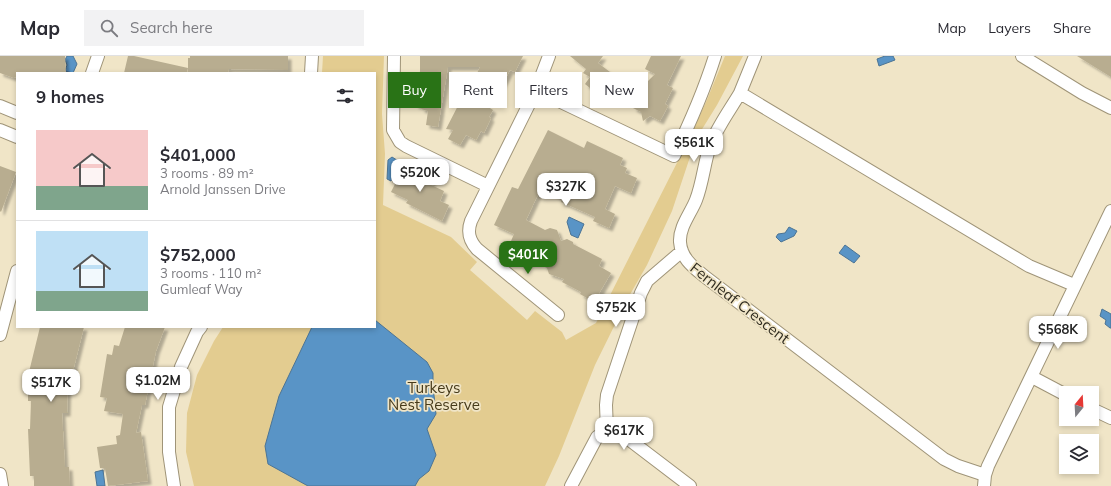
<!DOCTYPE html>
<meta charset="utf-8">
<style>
:root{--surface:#fff;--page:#f2f2f3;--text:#2b2b33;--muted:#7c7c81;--line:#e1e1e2;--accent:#297316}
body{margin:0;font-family:Mulish,sans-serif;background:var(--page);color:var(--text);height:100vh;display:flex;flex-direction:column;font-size:15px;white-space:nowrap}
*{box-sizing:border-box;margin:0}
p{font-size:13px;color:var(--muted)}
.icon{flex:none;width:22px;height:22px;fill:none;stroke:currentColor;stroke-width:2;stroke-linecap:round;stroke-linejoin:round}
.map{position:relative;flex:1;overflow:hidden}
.sheet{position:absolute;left:16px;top:16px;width:360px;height:256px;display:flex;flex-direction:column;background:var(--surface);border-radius:0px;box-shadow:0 2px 6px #0003}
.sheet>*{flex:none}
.banner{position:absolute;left:388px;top:16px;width:380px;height:36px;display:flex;gap:8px}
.needle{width:26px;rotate:18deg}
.buttons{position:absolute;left:1059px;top:330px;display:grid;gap:8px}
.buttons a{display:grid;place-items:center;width:40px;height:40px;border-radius:0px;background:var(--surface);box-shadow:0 2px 6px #0003;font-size:20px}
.price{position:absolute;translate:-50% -34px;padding:0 9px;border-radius:8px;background:#fff;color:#222;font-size:13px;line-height:26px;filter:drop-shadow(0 1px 2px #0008)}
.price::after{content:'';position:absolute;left:50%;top:24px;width:12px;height:9px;margin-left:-6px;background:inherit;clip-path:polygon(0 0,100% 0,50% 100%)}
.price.active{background:var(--accent);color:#fff}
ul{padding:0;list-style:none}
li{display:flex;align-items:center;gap:12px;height:100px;padding:0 20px}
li+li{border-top:1px solid var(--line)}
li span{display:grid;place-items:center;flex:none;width:112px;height:80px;border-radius:0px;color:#555}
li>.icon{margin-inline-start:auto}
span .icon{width:48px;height:48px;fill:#fffc;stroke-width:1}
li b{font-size:17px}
h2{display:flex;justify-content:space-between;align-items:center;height:48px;padding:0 20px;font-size:17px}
.tag{padding:0 14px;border-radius:0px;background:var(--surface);box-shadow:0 2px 6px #0003;font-size:14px;line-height:36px}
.tag.active{background:var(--accent);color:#fff}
header{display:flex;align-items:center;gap:24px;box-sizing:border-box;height:56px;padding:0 20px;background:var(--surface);border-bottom:1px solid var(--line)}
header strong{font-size:19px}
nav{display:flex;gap:22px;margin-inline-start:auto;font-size:14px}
.search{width:280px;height:36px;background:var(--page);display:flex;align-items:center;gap:10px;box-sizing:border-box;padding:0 14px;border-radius:0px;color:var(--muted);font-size:15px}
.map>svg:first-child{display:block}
.green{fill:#e3cc90}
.water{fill:#5994c6;stroke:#4c7494}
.building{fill:#b8ad90;filter:url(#shadow)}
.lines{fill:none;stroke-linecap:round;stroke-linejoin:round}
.minor-casing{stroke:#9f9478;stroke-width:14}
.minor{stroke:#fff;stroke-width:12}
.labels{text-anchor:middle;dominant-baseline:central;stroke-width:3.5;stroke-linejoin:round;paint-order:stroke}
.street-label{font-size:15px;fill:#2f2b1f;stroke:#f0e5c7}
.park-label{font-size:15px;fill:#463a1a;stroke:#f0e5c7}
</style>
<header>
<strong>Map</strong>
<div class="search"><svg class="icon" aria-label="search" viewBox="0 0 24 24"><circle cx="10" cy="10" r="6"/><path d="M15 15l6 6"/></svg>Search here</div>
<nav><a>Map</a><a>Layers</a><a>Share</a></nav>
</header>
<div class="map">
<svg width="1111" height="430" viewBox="0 0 1111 430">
<defs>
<filter id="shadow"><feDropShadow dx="3.5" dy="3.5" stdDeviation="1" flood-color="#0004"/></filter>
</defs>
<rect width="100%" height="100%" fill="#f0e5c7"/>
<path class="green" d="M323,0H384L382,58L385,98L383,149L451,181L477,206L470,214L527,264L535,255L562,276L566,284L596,267L688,85L706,46L725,0H743L717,49L696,83L672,155L647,209L628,242L595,309L559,400L545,430H194L186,396L187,357L197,319L214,285L223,271H375V17H322Z"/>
<path class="water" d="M67,0H73L77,8L73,17L65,15L67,9L65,4Z
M885,0H893L895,4L879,10L877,3Z
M392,101L400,106L391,125L387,123L388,104Z
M569,161L584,168L578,182L571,179L567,166Z
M789,171L797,175L794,180L781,186L776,181L778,178L785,177Z
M845,189L860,200L854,207L839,197Z
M1102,253L1111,258V272H1110L1105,268L1106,264L1100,260Z
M375,264L427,306L433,317V330L436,358L427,373L436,399L429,415L419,423L415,430H308L268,408L265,390L279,340L312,271H375Z
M103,414L105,430H97L95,416Z"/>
<path class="building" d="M0,0H65L66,17H17V22L15,21L14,22L0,17Z
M128,0H134L188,12L187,17H124Z
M190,0H288V14L229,13L228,17H188V2H190Z
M420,0H523L515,16L510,14L500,33L496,31L485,49L493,54L489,61L491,62L484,77L481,75L476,84L466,79L460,89L448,83L453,74L446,73L464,38L466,39L480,11H448L438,71L426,69L428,55L421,53L422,51L415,49L420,15Z
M570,0H603L598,7L618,22L605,40L598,35L596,37L585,28L590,21L583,17L586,13Z
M651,0H681L667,29L673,32L665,48L668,50L660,65L650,60L643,65L641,56L633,52L640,38L639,36L641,32L655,18L645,13Z
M1077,0H1111V21Z
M548,74L584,92L587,85L623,102L620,109L627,112L625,117L637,122L631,137L615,130L605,153L615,158L609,172L593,165L595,161L561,146L562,143L541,132L526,164L545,174L550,172L557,174L561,185L567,183L573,186V188L602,203L599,210L611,217L594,246L580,238L581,236L562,226L564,223L549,218L547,212L543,210L545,207L526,198L529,193L511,185L514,178L494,169L512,131L518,133Z
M401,109L412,114L413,117L433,126L431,129L444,135L440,145L449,149L442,165L406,147L408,144L391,136L395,128L392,126Z
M0,110L16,116L1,156L0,155Z
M40,271H84L73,315L68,314L67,357H62L65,411H69L70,430H34V420H30L28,373H30L31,345H28V320Z
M125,271H165L156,295L145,349H142L136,377L141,376L148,425L108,430L105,412H100L97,391L117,388L116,380L120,379L123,358L104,355L107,342L100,341L107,298L112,299L114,289L119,290Z"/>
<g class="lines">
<defs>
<path id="minor" d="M394,0L393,74L400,86L406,90L488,130
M549,0L536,34L471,165C467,176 469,184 477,193L558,259
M1022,0L1082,37L1111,52
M92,17L98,0
M311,17L312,0
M536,34L674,100C690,67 704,35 715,0
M740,37L755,0
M0,50L17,57
M0,74L17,81
M0,279L17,215
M1032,321L1066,339
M1092,353L1111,362
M607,375L606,349L607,339L641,237L647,225L682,195
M0,418L2,430
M985,419L958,410L944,403L704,220C693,211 681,202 680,186C679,171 691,157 696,144C703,126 704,107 710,90C717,71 730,54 740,37L1029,210L1074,229
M174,430L169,396V351L181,311L197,276L201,271
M571,430L597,381L607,375H613L627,382L690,430
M984,430L985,419L988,410L1111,155"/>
</defs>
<use href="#minor" class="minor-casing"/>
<use href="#minor" class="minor"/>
</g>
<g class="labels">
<g class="street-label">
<text transform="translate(740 247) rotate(38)">Fernleaf Crescent</text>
</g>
<g class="park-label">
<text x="434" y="331">Turkeys<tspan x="434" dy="17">Nest Reserve</tspan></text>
</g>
</g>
</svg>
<div class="buttons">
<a><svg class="needle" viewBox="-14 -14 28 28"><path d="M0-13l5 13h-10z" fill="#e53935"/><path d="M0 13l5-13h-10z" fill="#7c7c81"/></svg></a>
<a><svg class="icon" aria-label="layers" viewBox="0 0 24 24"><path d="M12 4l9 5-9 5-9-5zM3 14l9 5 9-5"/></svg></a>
</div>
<b class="price" style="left:694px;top:107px">$561K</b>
<b class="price" style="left:420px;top:137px">$520K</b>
<b class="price" style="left:566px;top:151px">$327K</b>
<b class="price active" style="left:528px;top:219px">$401K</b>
<b class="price" style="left:616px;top:272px">$752K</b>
<b class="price" style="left:1058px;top:294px">$568K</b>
<b class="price" style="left:158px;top:345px">$1.02M</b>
<b class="price" style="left:51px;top:347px">$517K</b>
<b class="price" style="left:624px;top:395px">$617K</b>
<div class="banner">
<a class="tag active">Buy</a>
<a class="tag">Rent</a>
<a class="tag">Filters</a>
<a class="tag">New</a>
</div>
<section class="sheet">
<h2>9 homes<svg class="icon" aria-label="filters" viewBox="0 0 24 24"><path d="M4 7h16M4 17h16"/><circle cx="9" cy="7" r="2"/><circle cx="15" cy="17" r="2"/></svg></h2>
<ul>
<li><span style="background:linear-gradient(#f6c9c9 70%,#7fa58c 0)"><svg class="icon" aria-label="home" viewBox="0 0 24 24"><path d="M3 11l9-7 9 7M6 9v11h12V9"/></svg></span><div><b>$401,000</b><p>3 rooms · 89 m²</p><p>Arnold Janssen Drive</p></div></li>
<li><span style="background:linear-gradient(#bfe0f5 75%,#7fa58c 0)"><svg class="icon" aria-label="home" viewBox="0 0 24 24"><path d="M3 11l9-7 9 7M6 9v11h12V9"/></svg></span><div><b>$752,000</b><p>3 rooms · 110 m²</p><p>Gumleaf Way</p></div></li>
</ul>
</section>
</div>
